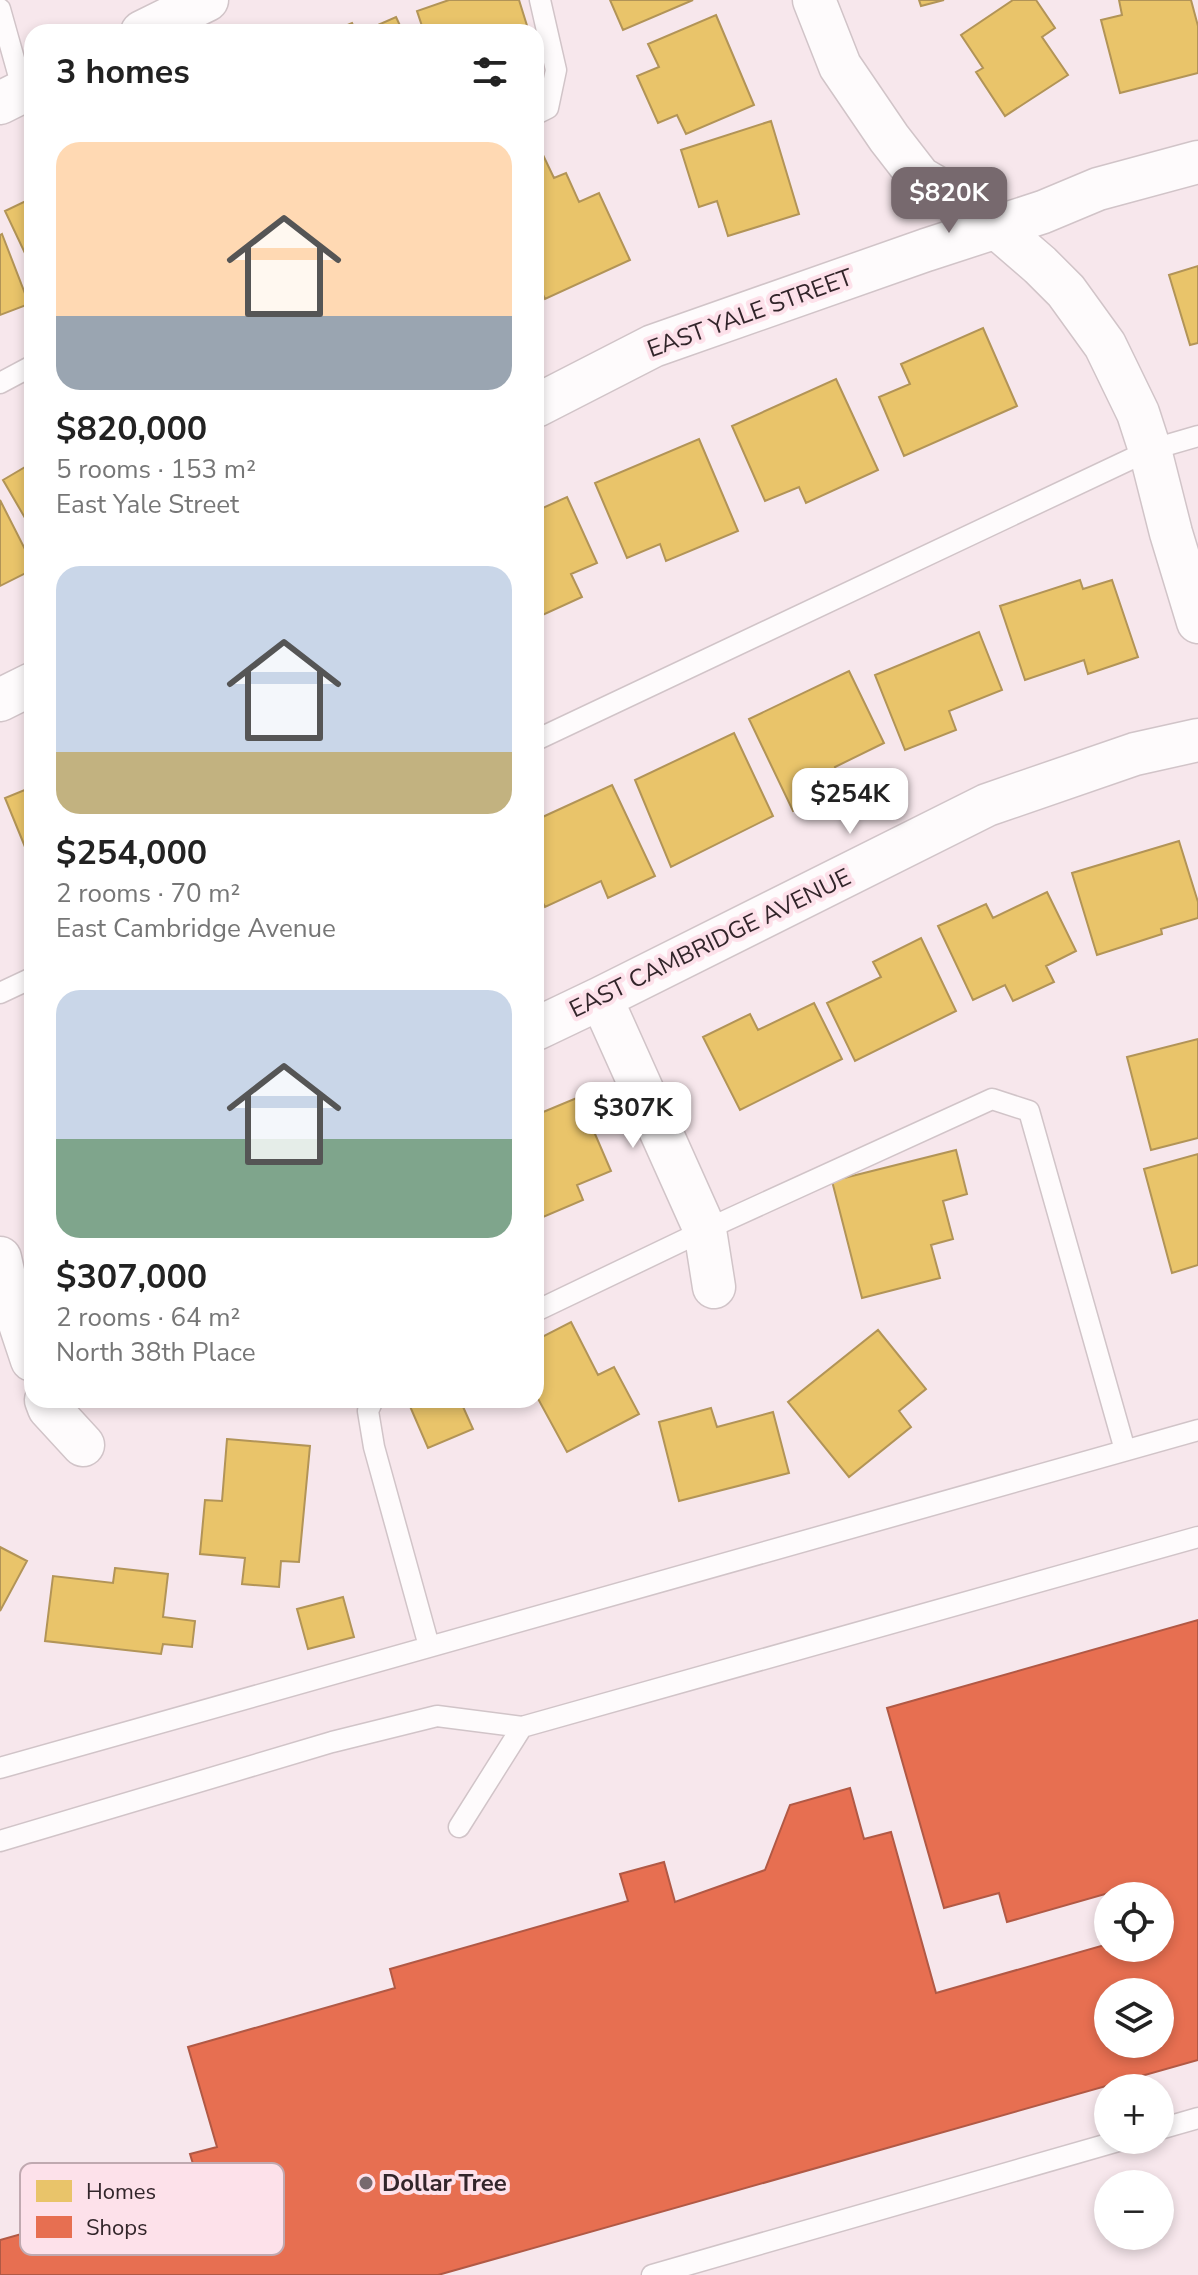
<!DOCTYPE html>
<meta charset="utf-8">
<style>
:root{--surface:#fff;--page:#f2f2f2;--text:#222;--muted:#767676;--accent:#77696e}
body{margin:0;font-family:"Nunito Sans",sans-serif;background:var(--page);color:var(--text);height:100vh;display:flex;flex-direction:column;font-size:30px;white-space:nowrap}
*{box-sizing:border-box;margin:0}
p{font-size:26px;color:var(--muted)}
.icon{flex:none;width:44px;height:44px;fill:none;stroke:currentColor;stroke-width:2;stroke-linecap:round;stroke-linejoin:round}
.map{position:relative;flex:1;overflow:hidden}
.drawer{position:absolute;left:24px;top:24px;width:520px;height:1384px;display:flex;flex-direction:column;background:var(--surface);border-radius:24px;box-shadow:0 4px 12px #0003}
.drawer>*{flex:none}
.buttons{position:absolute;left:1094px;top:1882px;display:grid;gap:16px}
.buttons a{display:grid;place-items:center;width:80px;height:80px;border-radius:50%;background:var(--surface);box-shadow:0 4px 12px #0003;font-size:40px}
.price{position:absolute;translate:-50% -68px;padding:0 18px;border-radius:16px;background:#fff;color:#222;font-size:26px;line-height:52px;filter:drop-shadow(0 2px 4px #0008)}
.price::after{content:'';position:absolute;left:50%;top:48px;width:24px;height:18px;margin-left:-12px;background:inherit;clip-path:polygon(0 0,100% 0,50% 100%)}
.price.active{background:var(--accent);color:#fff}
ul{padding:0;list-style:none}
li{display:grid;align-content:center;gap:16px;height:424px;padding:0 32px}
li span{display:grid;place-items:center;height:248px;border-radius:24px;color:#555}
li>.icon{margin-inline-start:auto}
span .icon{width:144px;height:144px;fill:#fffc;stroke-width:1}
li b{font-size:34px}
h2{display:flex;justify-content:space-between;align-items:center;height:96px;padding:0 32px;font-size:34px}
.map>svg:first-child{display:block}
.homes{fill:#e9c46a;stroke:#b29457;stroke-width:2}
.shops{fill:#e76f51;stroke:#b15945;stroke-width:2;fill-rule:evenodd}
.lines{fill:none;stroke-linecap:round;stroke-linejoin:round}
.service-casing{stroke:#d1c4c8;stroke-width:23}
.minor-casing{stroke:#d1c4c8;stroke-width:45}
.service{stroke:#fefbfc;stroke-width:20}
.minor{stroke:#fefbfc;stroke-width:42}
.poi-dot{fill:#77696e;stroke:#fde1ea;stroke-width:3}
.labels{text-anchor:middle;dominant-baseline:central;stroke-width:8;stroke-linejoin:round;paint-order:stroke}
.street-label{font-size:24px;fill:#32252a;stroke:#fde1ea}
.poi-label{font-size:24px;font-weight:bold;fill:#32252a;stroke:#fde1ea;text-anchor:start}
.key{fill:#fde1ea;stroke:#c0a9b0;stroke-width:2}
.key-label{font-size:22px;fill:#32252a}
</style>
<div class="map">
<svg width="1198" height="2275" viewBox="0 0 1198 2275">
<rect width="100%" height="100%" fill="#f7e7ec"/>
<path class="homes" d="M449,0H519L529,32H424L417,11Z
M610,0H693L623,30Z
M919,0H944L921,6Z
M1013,0H1036L1055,28L1042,37L1068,75L1005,116L976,72L983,68L961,35Z
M1119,0H1191L1198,26V73L1120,93L1101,20L1122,15Z
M716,15L754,105L686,134L677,115L658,123L637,76L659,67L648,44Z
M396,17L403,32H362Z
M352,23L356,32H331Z
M771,121L799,214L728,236L717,201L699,207L681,150Z
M543,155L554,178L566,173L579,202L599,193L630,260L545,299L536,280V158Z
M32,198V268L5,211Z
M2,234L29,304L0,315V235Z
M1198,266V343L1190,345L1169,275Z
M983,328L1017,406L904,456L879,397L910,384L901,364Z
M836,379L878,470L806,503L799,487L765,501L732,426Z
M699,439L738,531L666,561L660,544L627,558L595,483Z
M32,463V530L3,480Z
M567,497L597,563L571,574L582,597L536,618V511Z
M0,500L32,563V570L0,586Z
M1080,580L1083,589L1112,580L1138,657L1088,674L1084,660L1025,680L1000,606Z
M979,632L1002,690L949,711L956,730L905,750L875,675Z
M849,671L884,743L835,767L844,786L793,811L749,719Z
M734,733L773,816L671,867L635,780Z
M612,785L655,876L608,898L601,881L545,907L536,889V820Z
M32,787V864L5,798Z
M1179,841L1198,902V918L1161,929L1162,934L1097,955L1072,873Z
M1047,892L1076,951L1046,966L1054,982L1013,1001L1005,985L973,1000L938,926L986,904L993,918Z
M921,938L956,1011L855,1061L827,1003L881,977L873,962Z
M814,1003L842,1059L740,1110L703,1037L750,1014L758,1030Z
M1198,1039V1138L1151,1150L1127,1057Z
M579,1097L611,1171L577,1185L583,1200L536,1220V1115Z
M956,1150L967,1194L943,1201L953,1239L931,1245L940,1278L862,1298L832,1181Z
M1198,1154V1265L1172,1273L1144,1169Z
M571,1322L598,1375L614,1367L639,1414L567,1452L536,1395V1340Z
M878,1330L926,1389L899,1411L911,1427L849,1477L788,1402Z
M419,1400H460L473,1429L428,1448L409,1404Z
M711,1408L717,1427L773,1412L789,1473L679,1501L659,1422Z
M227,1439L310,1446L299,1562L281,1561L279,1587L242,1584L245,1558L200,1554L205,1500L222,1501Z
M0,1547L27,1561L0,1611Z
M115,1568L168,1574L163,1617L195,1621L192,1647L163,1644L161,1654L45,1641L53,1576L113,1583Z
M343,1597L354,1637L308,1649L297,1609Z"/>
<path class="shops" d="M1198,1620V2060L438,2275H0V2240L199,2184L190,2154L217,2147L188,2047L395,1988L390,1969L628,1901L620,1874L664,1862L675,1902L765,1870L790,1805L850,1788L864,1839L891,1832L936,1993L1108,1944V1948H1160V1896H1120L1119,1890L1007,1922L999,1893L944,1908L887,1708ZM1108,1992H1160V2044H1108Z"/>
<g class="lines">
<defs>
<path id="service" d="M0,9L23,91
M536,114L548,108L556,70L540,0
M0,383L32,366
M536,740L1150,450L1198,436
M0,993L32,978
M536,1311L705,1230L992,1099L1029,1111L1125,1450
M373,1400L368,1411L374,1447L429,1646
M0,1768L1198,1430
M459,1827L522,1727L1198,1537
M0,1841L332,1742L437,1716L522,1727
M1160,2129L1198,2118
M652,2275L1122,2140"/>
<path id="minor" d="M814,0L840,66L889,138L920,178L946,193L996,227L1040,265L1066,291L1105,345L1138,413L1150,450L1171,533L1198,622
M142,32L207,0
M0,103L32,87
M536,406L653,346L926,250L1043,212L1098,189L1198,162
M0,700L32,684
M601,998L705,1230L714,1287
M536,1029L601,998L987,805L1135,754L1198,740
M0,1258L4,1276L32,1360
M46,1400L49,1408L83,1445"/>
</defs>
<use href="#service" class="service-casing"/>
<use href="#minor" class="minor-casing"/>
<use href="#service" class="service"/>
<use href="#minor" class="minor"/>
</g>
<circle class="poi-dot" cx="366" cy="2183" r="8"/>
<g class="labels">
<g class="street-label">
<text transform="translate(750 313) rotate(-20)">EAST YALE STREET</text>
<text transform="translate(710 943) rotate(-26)">EAST CAMBRIDGE AVENUE</text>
</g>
<g class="poi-label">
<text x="382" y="2183">Dollar Tree</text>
</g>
</g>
<rect x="20" y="2163" width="264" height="92" rx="12" class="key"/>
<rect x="36" y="2180" width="36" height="22" fill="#e9c46a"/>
<rect x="36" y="2216" width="36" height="22" fill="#e76f51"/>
<g class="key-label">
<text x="86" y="2199">Homes</text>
<text x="86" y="2235">Shops</text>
</g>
</svg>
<div class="buttons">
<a><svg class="icon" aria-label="locate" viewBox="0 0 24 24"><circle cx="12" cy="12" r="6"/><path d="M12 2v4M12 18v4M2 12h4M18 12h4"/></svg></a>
<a><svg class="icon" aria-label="layers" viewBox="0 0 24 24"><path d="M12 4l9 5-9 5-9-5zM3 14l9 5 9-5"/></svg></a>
<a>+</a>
<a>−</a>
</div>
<b class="price active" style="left:949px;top:235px">$820K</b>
<b class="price" style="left:850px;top:836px">$254K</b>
<b class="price" style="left:633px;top:1150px">$307K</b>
<section class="drawer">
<h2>3 homes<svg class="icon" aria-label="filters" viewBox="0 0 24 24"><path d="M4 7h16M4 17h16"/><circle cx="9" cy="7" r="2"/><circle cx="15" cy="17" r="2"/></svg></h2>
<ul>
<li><span style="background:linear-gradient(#ffd9b3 70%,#9aa5b1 0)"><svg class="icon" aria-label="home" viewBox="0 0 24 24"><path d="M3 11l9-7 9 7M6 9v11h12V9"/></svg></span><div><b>$820,000</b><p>5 rooms · 153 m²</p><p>East Yale Street</p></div></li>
<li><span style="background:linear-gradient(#c9d6e8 75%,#c2b280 0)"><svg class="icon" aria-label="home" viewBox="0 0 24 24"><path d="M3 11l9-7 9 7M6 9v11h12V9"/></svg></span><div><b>$254,000</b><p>2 rooms · 70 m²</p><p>East Cambridge Avenue</p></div></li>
<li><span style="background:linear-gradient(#c9d6e8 60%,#7fa58c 0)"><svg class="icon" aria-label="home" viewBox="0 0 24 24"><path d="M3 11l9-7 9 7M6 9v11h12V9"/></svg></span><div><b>$307,000</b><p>2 rooms · 64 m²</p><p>North 38th Place</p></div></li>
</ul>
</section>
</div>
